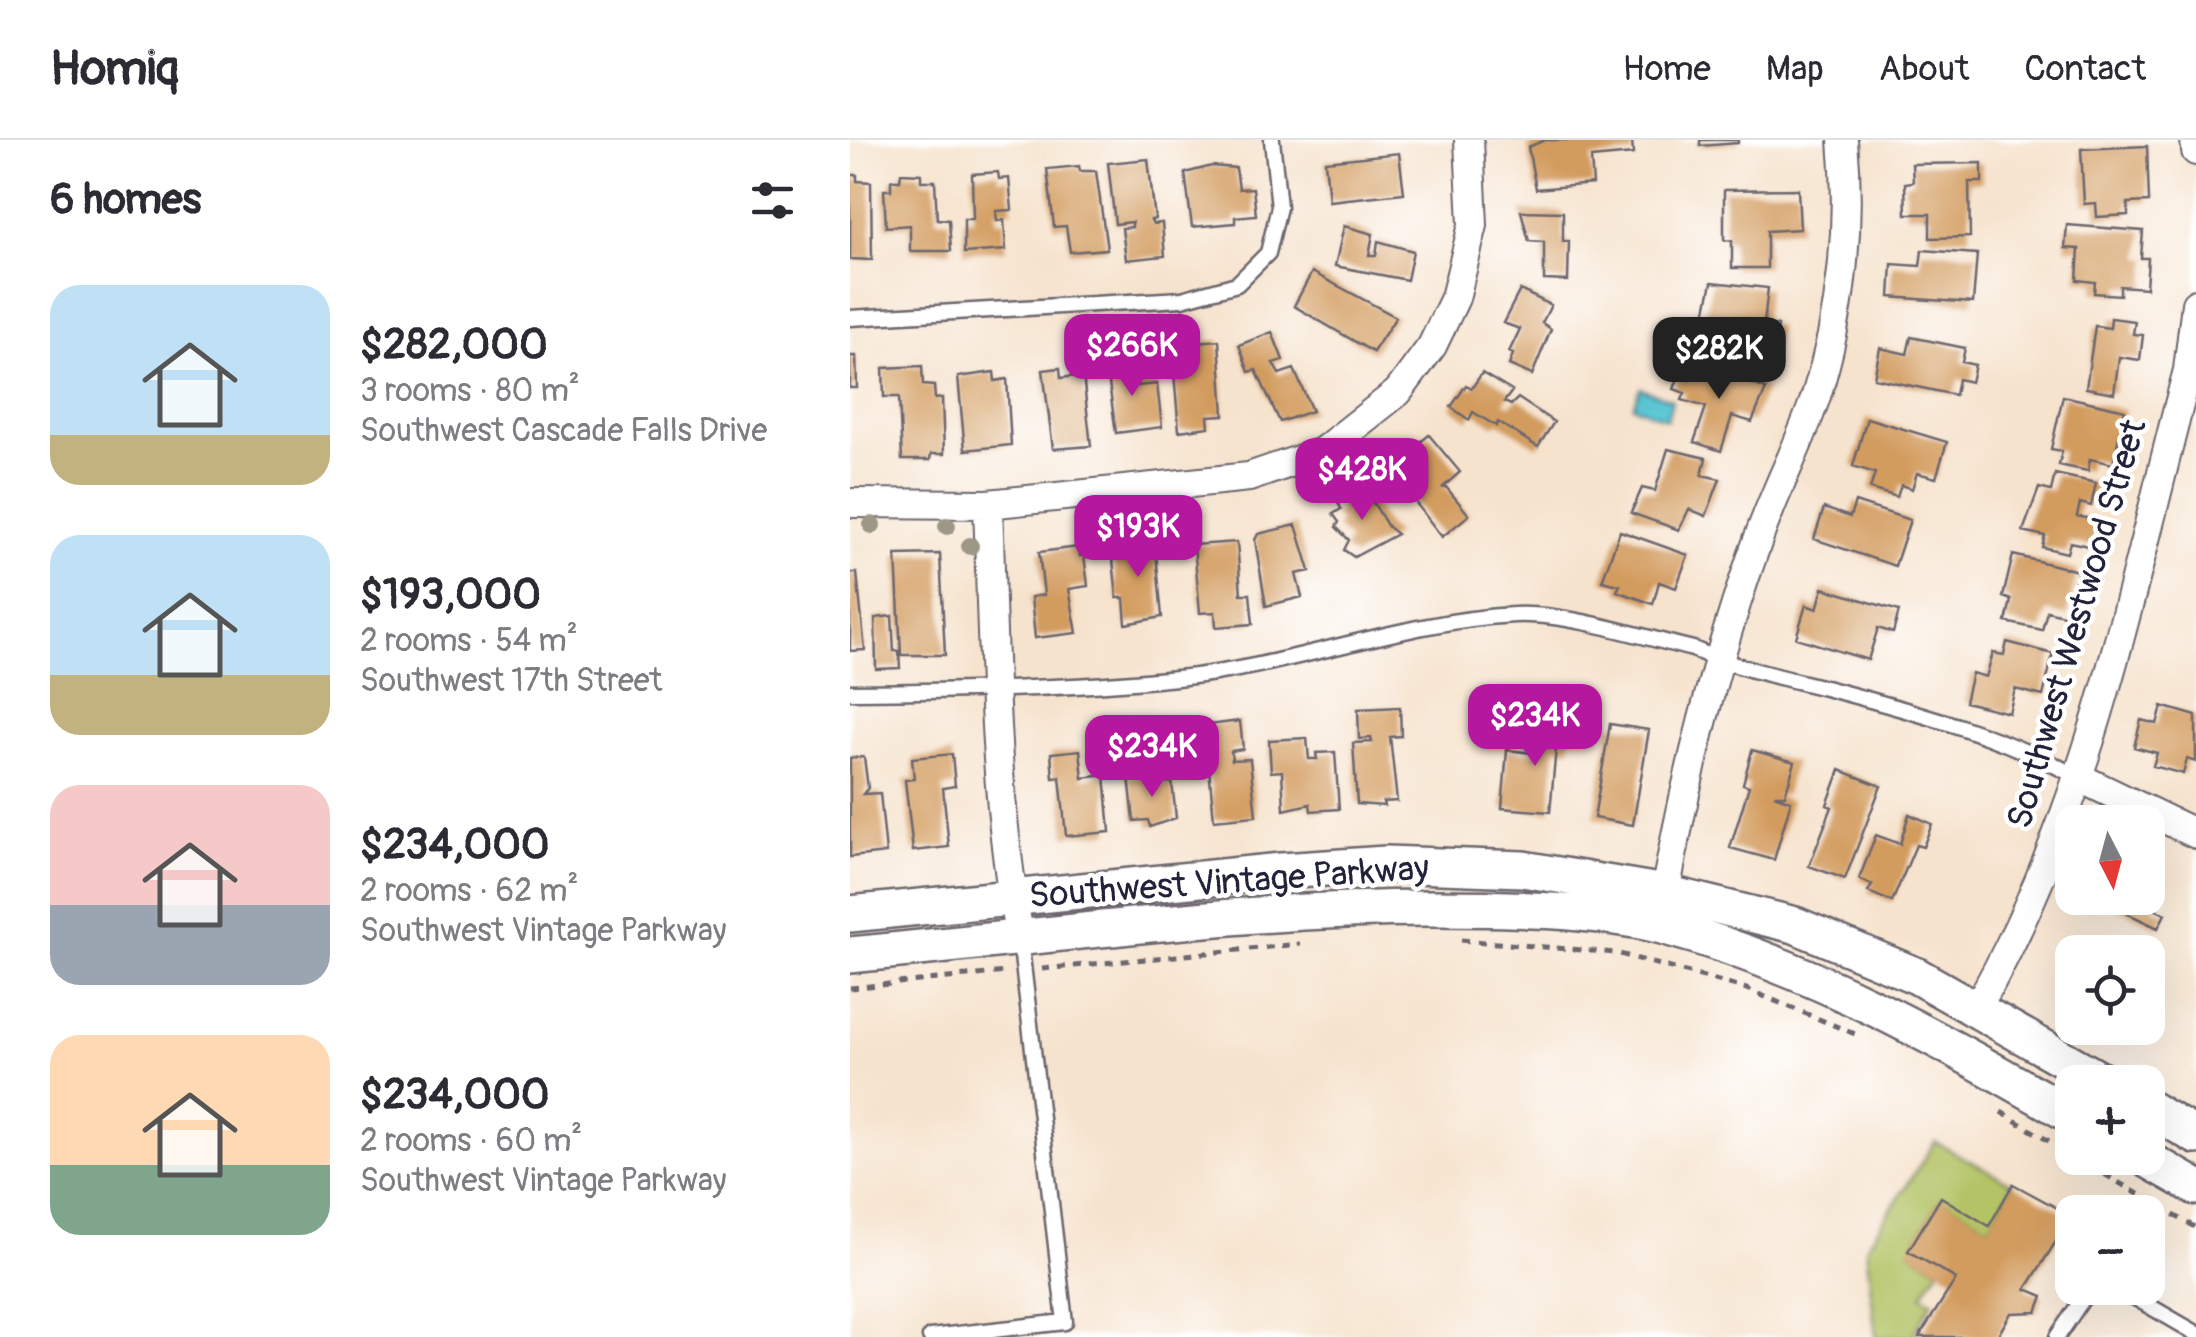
<!DOCTYPE html>
<meta charset="utf-8">
<style>
:root{--surface:#fff;--page:#f2f2f3;--text:#2b2b33;--muted:#7c7c81;--line:#e1e1e2;--accent:#b5179e}
body{margin:0;font-family:Pangolin,sans-serif;background:var(--page);color:var(--text);height:100vh;display:flex;flex-direction:column;font-size:38px;white-space:nowrap}
*{box-sizing:border-box;margin:0}
p{font-size:32px;color:var(--muted)}
.icon{flex:none;width:55px;height:55px;fill:none;stroke:currentColor;stroke-width:2;stroke-linecap:round;stroke-linejoin:round}
.map{position:relative;flex:1;overflow:hidden}
.drawer{display:flex;flex-direction:column;background:var(--surface);width:850px}
.drawer>*{flex:none}
.needle{width:65px;rotate:174deg}
.fabs{position:absolute;left:1205px;top:665px;display:grid;gap:20px}
.fabs a{display:grid;place-items:center;width:110px;height:110px;border-radius:20px;background:var(--surface);box-shadow:0 10px 40px #0002;font-size:50px}
.price{position:absolute;translate:-50% -85px;padding:0 22px;border-radius:20px;background:var(--accent);color:#fff;font-size:32px;line-height:65px;filter:drop-shadow(0 2px 5px #0008)}
.price::after{content:'';position:absolute;left:50%;top:60px;width:30px;height:22px;margin-left:-15px;background:inherit;clip-path:polygon(0 0,100% 0,50% 100%)}
.price.current{background:#222;color:#fff}
ul{padding:0;list-style:none}
li{display:flex;align-items:center;gap:30px;height:250px;padding:0 50px}
li span{display:grid;place-items:center;flex:none;width:280px;height:200px;border-radius:30px;color:#555}
li>.icon{margin-inline-start:auto}
span .icon{width:120px;height:120px;fill:#fffc;stroke-width:1}
li b{font-size:42px}
h2{display:flex;justify-content:space-between;align-items:center;height:120px;padding:0 50px;font-size:42px}
header{display:flex;align-items:center;gap:60px;box-sizing:border-box;height:140px;padding:0 50px;background:var(--surface);border-bottom:2px solid var(--line)}
header strong{font-size:48px}
nav{display:flex;gap:55px;margin-inline-start:auto;font-size:35px}
main{display:flex;flex:1;min-height:0}
.map>svg:first-child{display:block}
.green{fill:#b4c366;stroke:#6b7250;stroke-width:2.5}
.water{fill:#5ac6d3;stroke:#3e7487;stroke-width:2.5}
.building{fill:#d39c5f}
.lines{fill:none;stroke-linecap:round;stroke-linejoin:round}
.service-casing{stroke:#6c666e;stroke-width:19}
.minor-casing{stroke:#6c666e;stroke-width:32}
.tertiary-casing{stroke:#6c666e;stroke-width:40}
.path{stroke:#6c666e;stroke-width:5;stroke-dasharray:8 8;stroke-linecap:butt}
.service{stroke:#fff;stroke-width:14}
.minor{stroke:#fff;stroke-width:28}
.tertiary{stroke:#fff;stroke-width:35}
.tree{fill:#9d9885}
.labels{text-anchor:middle;dominant-baseline:central;stroke-width:9;stroke-linejoin:round;paint-order:stroke}
.street-label{font-size:35px;fill:#22223b;stroke:#fff}
</style>
<header>
<strong>Homiq</strong>
<nav><a>Home</a><a>Map</a><a>About</a><a>Contact</a></nav>
</header>
<main>
<section class="drawer">
<h2>6 homes<svg class="icon" aria-label="filters" viewBox="0 0 24 24"><path d="M4 7h16M4 17h16"/><circle cx="9" cy="7" r="2"/><circle cx="15" cy="17" r="2"/></svg></h2>
<ul>
<li><span style="background:linear-gradient(#bfe0f5 75%,#c2b280 0)"><svg class="icon" aria-label="home" viewBox="0 0 24 24"><path d="M3 11l9-7 9 7M6 9v11h12V9"/></svg></span><div><b>$282,000</b><p>3 rooms · 80 m²</p><p>Southwest Cascade Falls Drive</p></div></li>
<li><span style="background:linear-gradient(#bfe0f5 70%,#c2b280 0)"><svg class="icon" aria-label="home" viewBox="0 0 24 24"><path d="M3 11l9-7 9 7M6 9v11h12V9"/></svg></span><div><b>$193,000</b><p>2 rooms · 54 m²</p><p>Southwest 17th Street</p></div></li>
<li><span style="background:linear-gradient(#f6c9c9 60%,#9aa5b1 0)"><svg class="icon" aria-label="home" viewBox="0 0 24 24"><path d="M3 11l9-7 9 7M6 9v11h12V9"/></svg></span><div><b>$234,000</b><p>2 rooms · 62 m²</p><p>Southwest Vintage Parkway</p></div></li>
<li><span style="background:linear-gradient(#ffd9b3 65%,#7fa58c 0)"><svg class="icon" aria-label="home" viewBox="0 0 24 24"><path d="M3 11l9-7 9 7M6 9v11h12V9"/></svg></span><div><b>$234,000</b><p>2 rooms · 60 m²</p><p>Southwest Vintage Parkway</p></div></li>
</ul>
</section>
<div class="map">
<svg width="1346" height="1197" viewBox="0 0 1346 1197">
<rect width="100%" height="100%" fill="#fff"/>
<filter id="ink" filterUnits="userSpaceOnUse"><feTurbulence type="fractalNoise" baseFrequency=".01" numOctaves="2"/><feDisplacementMap in="SourceGraphic" scale="20" xChannelSelector="R" yChannelSelector="G"/><feConvolveMatrix kernelMatrix="1 2 1 2 8 2 1 2 1" color-interpolation-filters="sRGB"/></filter>
<filter id="wash" filterUnits="userSpaceOnUse"><feTurbulence type="fractalNoise" baseFrequency=".0048" numOctaves="4" result="noise"/><feDisplacementMap in="SourceGraphic" scale="40" xChannelSelector="R" yChannelSelector="G"/><feGaussianBlur stdDeviation="2.25" result="paint"/><feColorMatrix in="noise" values="0 0 0 0 0 0 0 0 0 0 0 0 0 0 0 0 0 1.4 0 .05"/><feComposite in="paint" operator="in"/></filter>
<g filter="url(#wash)">
<rect width="100%" height="100%" fill="#f6e3cd"/>
<path class="green" d="M1085,1002L1163,1044L1139,1086L1091,1058L1059,1111L1089,1129L1072,1155L1083,1161L1062,1197H1026L1016,1107Z"/>
<path class="water" d="M790,248L822,260L817,279L783,266Z"/>
<g id="blocks">
<path class="building" d="M695,0H782L783,14L741,18L743,44L686,49L678,7Z
M850,0H888V3L850,6Z
M1297,6L1299,62L1278,63V75L1247,77L1246,63L1234,64L1231,9Z
M549,13L554,53L479,61L475,21Z
M298,19L305,79L301,80L303,84L312,83L315,116L276,120L272,88L282,87V82L265,84L258,23Z
M1132,23V42H1119L1120,97L1080,98V74H1056L1055,43L1063,42L1062,24Z
M229,26L230,31H246L257,109L220,112L216,86L204,87L197,29Z
M362,26L386,28L389,49L403,48L406,75L385,77V83L342,87L335,33Z
M148,32L149,39L159,38L162,70L146,71L147,81L154,80L156,110L114,113V79H123L122,34Z
M51,33L71,34V41H85L87,79L99,80L101,111H60V85L36,87L34,50H41V40H50Z
M0,35H7V41L21,42L22,120L0,119Z
M948,49L950,89L917,91V128H882V101L874,100V50Z
M671,71L713,72V101H719L718,141L694,140V102L679,101Z
M1217,85L1293,91L1291,118H1298L1296,148L1270,146V155L1244,153L1245,142L1227,140L1229,109L1215,108Z
M494,86L523,94L519,115H526L528,101L563,111L557,140L485,126Z
M1072,110L1127,114L1123,163L1040,157L1042,124L1070,126Z
M462,132L546,177L523,212L444,166Z
M862,142L918,148L914,183L928,186L923,225L900,221L902,215L871,211V176L855,175Z
M670,150L701,165L692,183L701,189L682,235L659,225L663,214L659,212L670,189L653,183Z
M1261,178L1285,181L1283,194L1293,195L1290,220L1269,217L1264,253L1236,248L1245,186L1260,188Z
M422,192L433,220L423,223L429,234L444,229L462,271L430,282L406,230L399,232L389,205Z
M1061,197L1115,208L1112,222L1125,225L1121,242L1108,239L1105,255L1024,238L1030,208L1057,214Z
M369,200L374,275L358,276L359,287L329,291L323,221L337,219L336,203Z
M0,216H6L7,248H0Z
M284,219L288,246L307,244L312,287L266,293L256,222Z
M847,222L916,249L902,282L882,276L871,311L844,302L856,267L832,260L835,253L824,249L829,236L840,240Z
M72,226L73,245L84,246L85,259L92,258L94,314H81L80,320H52L49,257H34L33,228Z
M210,228L211,238L233,235L241,306L203,309L193,230Z
M144,232L145,241L157,239L161,305L115,310L108,237Z
M632,233L662,251L654,262L661,265L668,258L704,282L688,307L648,282L646,286L623,272L619,280L601,267L616,245L622,248Z
M1213,256L1275,270L1263,324L1240,319L1238,331L1209,325L1212,311L1201,309Z
M1017,278L1097,302L1086,338L1067,333L1062,349L1051,345L1047,357L1020,349L1025,333L1003,326Z
M579,295L610,332L592,348L596,347L619,375L592,397L539,328Z
M818,309L856,318L852,335L870,339L856,376L839,369L829,390L781,373L792,348L805,351Z
M1205,334L1246,343L1241,366L1230,363L1227,376L1248,381L1242,407L1220,402L1217,413L1192,407L1195,396L1173,391L1189,348L1201,351Z
M512,344L538,387L547,394L504,417L494,410L499,400L486,387L489,382L483,374L491,369L488,362L506,358L500,350Z
M1005,362L1060,380L1045,426L964,399L974,368L1000,377Z
M446,385L460,431L446,434L452,457L416,466L405,400L408,394Z
M770,391L838,415L826,448L809,442L803,464L767,451L770,445L752,441Z
M298,399V403L305,402L312,477L276,484L274,458H267L262,410H268L267,401Z
M387,402L391,454H400L403,484L366,487L365,472L350,473L344,405Z
M229,407L230,416L234,415L238,446L219,449L227,493L185,498L181,457L194,455L189,412Z
M90,414L95,515H51L46,415Z
M1163,415L1228,431L1217,476L1197,471L1192,490L1156,482L1161,460L1153,457Z
M0,433H7L15,510L0,511Z
M973,448L1049,471L1043,493L1028,488L1018,520L946,498L956,465L967,469Z
M42,476L44,511H49L50,528L26,529L25,478Z
M1157,502L1203,514L1193,556L1165,549L1159,573L1115,562L1122,533L1136,537L1143,513L1154,515Z
M1312,566L1346,576V622L1337,619L1333,634L1303,626L1307,613L1284,607L1291,580L1307,584Z
M550,567L551,596L540,597L547,661L533,662L534,666L507,664L503,603L522,602L521,598L509,599L508,569Z
M390,581L393,609L381,611L382,620L400,619L406,676L364,680L358,618L363,615L353,616L350,586Z
M686,581L723,584L720,609L706,608L700,672L652,668L657,610L683,613Z
M760,584L799,590L783,685L744,678Z
M457,598L459,619H467L466,613L485,612L489,669L461,671L460,664L434,670L432,631L421,632L419,600Z
M230,610L233,638L255,635L260,692L216,696L210,637L203,638L201,613Z
M902,610L945,622L935,655H924L941,661L924,720L880,708L899,646L893,644Z
M102,614L105,646L93,648L99,707L63,711L55,640L64,639L62,618Z
M14,617L18,648L13,654L30,653L36,713L0,717V618Z
M990,630L1031,646L995,739L959,726L982,667L977,665Z
M306,635L307,643L322,642L326,678L300,687L298,680L284,681L279,637Z
M1059,674L1082,684L1073,707L1066,705L1042,762L1018,752L1022,745L1009,739L1026,695L1050,704Z
M1298,715L1307,720L1302,731L1316,739L1302,768L1315,774L1308,788L1245,758H1298Z
M1163,1044L1222,1076L1176,1149L1193,1156L1187,1172L1161,1173L1147,1197H1069L1106,1139L1058,1111L1091,1057L1139,1086Z"/>
</g>
</g>
<g filter="url(#ink)">
<use href="#blocks" fill-opacity="0" stroke="#6c666e" stroke-width="2.5"/>
<g class="lines">
<defs>
<path id="service" d="M0,178L332,159L387,144L418,113L429,67L422,0
M0,552C109,551 219,549 327,538C441,527 550,481 664,475C714,472 793,497 843,509C888,529 936,538 983,550C1066,572 1154,596 1229,638
M1268,1148L1346,1193
M80,1197L215,1182L170,799
M1207,1197L1240,1148"/>
<path id="minor" d="M1345,0L1346,11
M0,363L138,364L399,337L472,312L548,252L582,206L605,158L623,85L619,0
M138,364C143,509 143,656 170,799
M1230,638L1346,694
M812,772C832,650 867,512 909,397C926,349 950,304 966,256C992,175 1001,84 993,0
M1126,869C1239,673 1281,446 1338,230L1346,164"/>
<path id="tertiary" d="M0,774L431,731L536,724L673,729L815,753L945,785L1067,836L1254,942
M0,815C193,797 386,769 579,768C649,768 746,769 812,786C959,826 1092,900 1222,976
M1298,968L1346,996
M1295,1018L1346,1047"/>
</defs>
<use href="#service" class="service-casing"/>
<use href="#minor" class="minor-casing"/>
<use href="#tertiary" class="tertiary-casing"/>
<path class="path" d="M611,800L766,813L894,848L1005,894
M192,829L450,804
M0,848L156,832
M1151,972L1222,1015
M1227,1018L1346,1088"/>
<use href="#service" class="service"/>
<use href="#minor" class="minor"/>
<use href="#tertiary" class="tertiary"/>
</g>
<g class="tree">
<circle cx="22" cy="385" r="9"/>
<circle cx="97" cy="386" r="9"/>
<circle cx="120" cy="406" r="9"/>
</g>
</g>
<g class="labels">
<g class="street-label">
<text transform="translate(1227 484) rotate(-74)">Southwest Westwood Street</text>
<text transform="translate(379 742) rotate(-4)">Southwest Vintage Parkway</text>
</g>
</g>
</svg>
<div class="fabs">
<a><svg class="needle" viewBox="-14 -14 28 28"><path d="M0-13l5 13h-10z" fill="#e53935"/><path d="M0 13l5-13h-10z" fill="#7c7c81"/></svg></a>
<a><svg class="icon" aria-label="locate" viewBox="0 0 24 24"><circle cx="12" cy="12" r="6"/><path d="M12 2v4M12 18v4M2 12h4M18 12h4"/></svg></a>
<a>+</a>
<a>−</a>
</div>
<b class="price" style="left:282px;top:259px">$266K</b>
<b class="price current" style="left:869px;top:262px">$282K</b>
<b class="price" style="left:512px;top:383px">$428K</b>
<b class="price" style="left:288px;top:440px">$193K</b>
<b class="price" style="left:685px;top:629px">$234K</b>
<b class="price" style="left:302px;top:660px">$234K</b>
</div>
</main>
